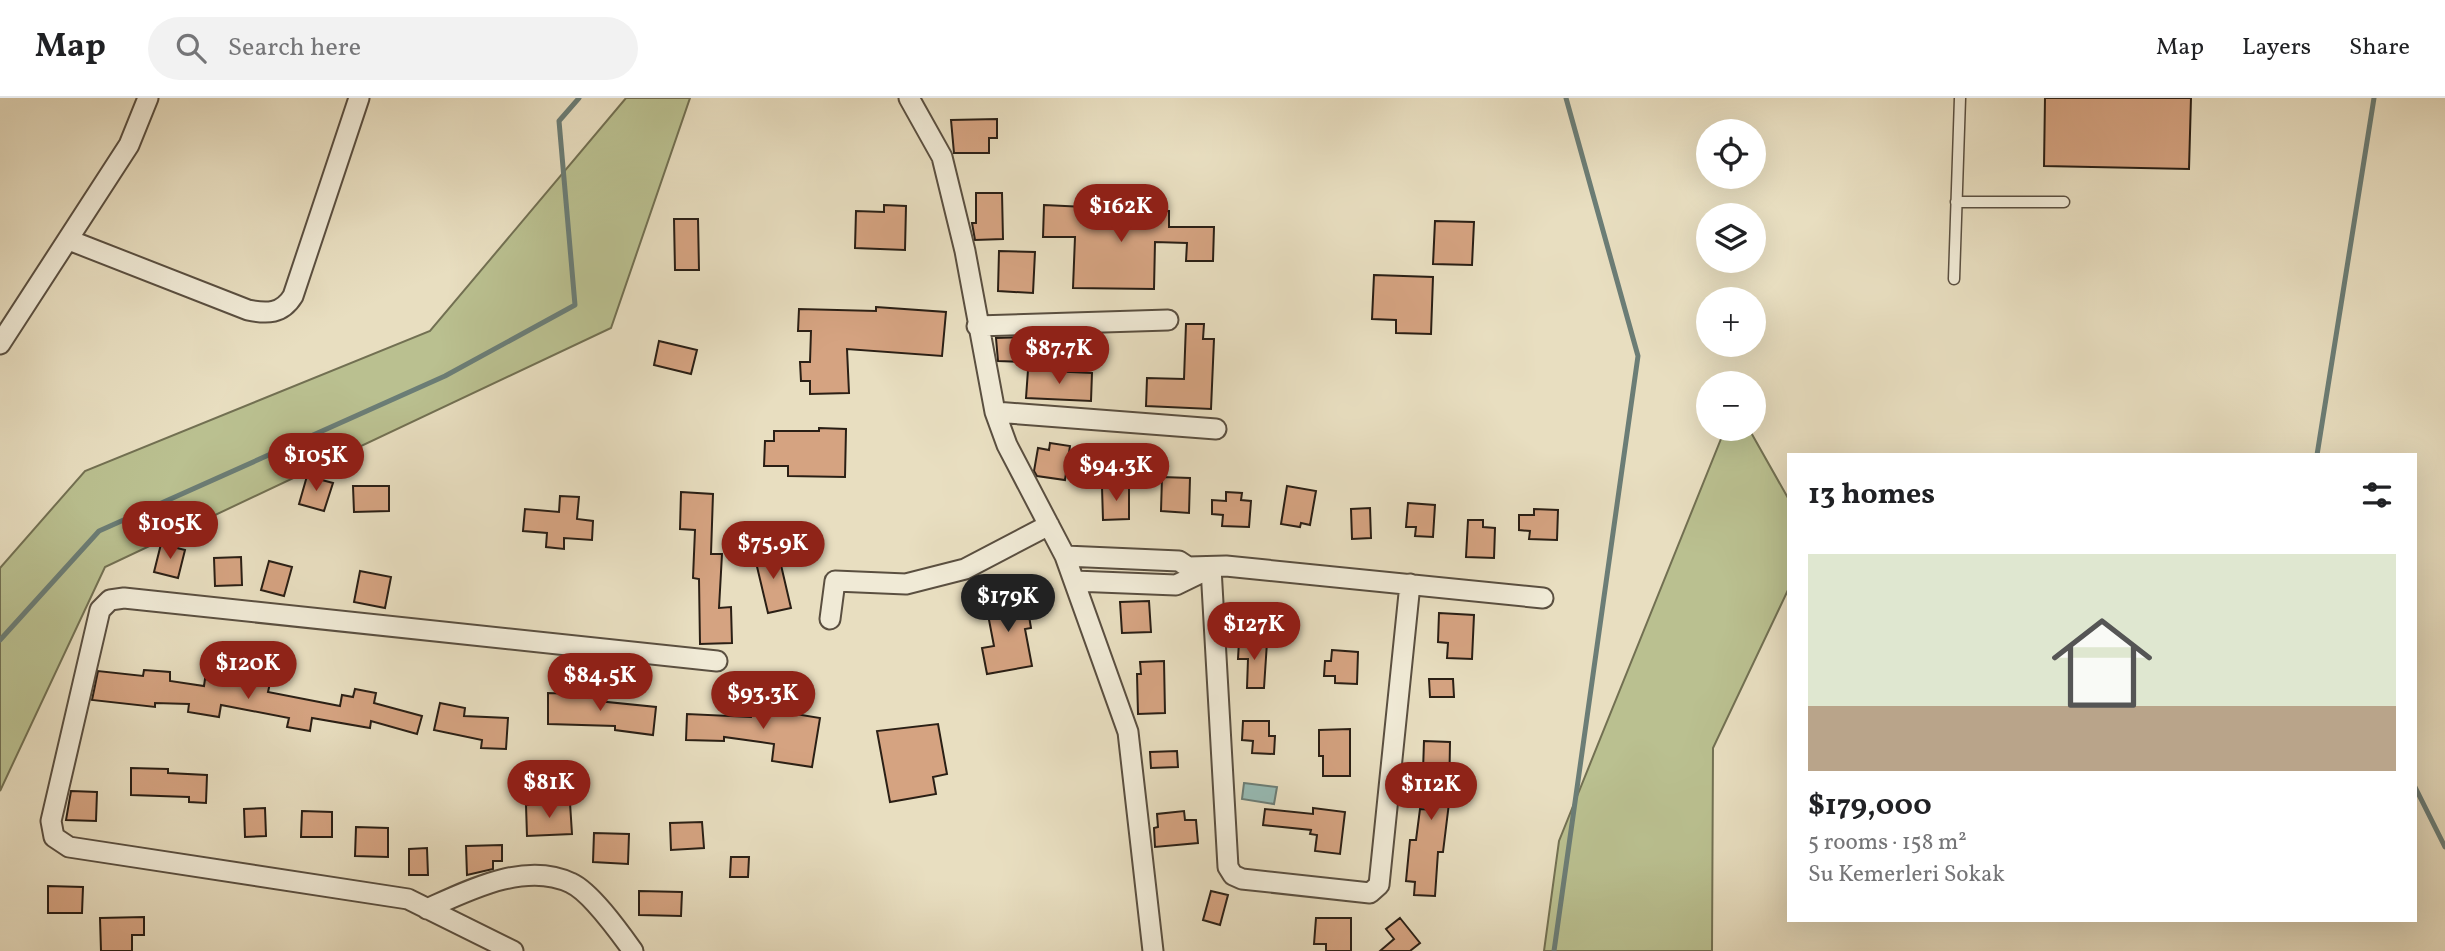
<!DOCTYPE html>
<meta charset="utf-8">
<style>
:root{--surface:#fff;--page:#f2f2f2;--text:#202124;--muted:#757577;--line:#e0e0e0;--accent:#8f2418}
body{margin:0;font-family:Vollkorn,serif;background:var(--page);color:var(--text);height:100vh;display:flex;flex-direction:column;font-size:26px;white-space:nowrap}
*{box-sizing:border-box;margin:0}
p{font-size:23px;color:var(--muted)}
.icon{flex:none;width:38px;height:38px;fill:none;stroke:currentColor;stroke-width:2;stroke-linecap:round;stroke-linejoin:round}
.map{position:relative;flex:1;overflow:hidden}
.drawer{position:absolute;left:1787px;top:355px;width:630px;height:469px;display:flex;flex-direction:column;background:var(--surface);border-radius:0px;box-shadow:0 7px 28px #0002}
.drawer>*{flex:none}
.controls{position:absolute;left:1696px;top:21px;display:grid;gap:14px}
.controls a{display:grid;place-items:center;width:70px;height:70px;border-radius:50%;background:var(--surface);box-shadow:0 7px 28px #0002;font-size:35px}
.price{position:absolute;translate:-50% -60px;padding:0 16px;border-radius:24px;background:var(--accent);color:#fff;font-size:23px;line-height:46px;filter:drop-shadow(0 2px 4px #0008)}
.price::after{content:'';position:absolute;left:50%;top:42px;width:21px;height:16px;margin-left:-10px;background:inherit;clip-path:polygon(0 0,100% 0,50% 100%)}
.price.active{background:#222;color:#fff}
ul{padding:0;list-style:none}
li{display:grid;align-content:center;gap:14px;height:371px;padding:0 21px}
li+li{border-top:2px solid var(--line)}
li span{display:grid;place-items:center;height:217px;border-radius:0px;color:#555}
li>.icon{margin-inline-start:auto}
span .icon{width:126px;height:126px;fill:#fffc;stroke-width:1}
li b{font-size:30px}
h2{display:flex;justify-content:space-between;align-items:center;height:84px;padding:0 21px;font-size:30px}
header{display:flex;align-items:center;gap:42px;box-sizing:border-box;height:98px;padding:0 35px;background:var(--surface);border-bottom:2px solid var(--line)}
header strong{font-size:33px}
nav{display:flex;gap:38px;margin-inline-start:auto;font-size:24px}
.search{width:490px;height:63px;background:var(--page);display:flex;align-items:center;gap:18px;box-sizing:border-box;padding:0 24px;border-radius:38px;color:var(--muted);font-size:26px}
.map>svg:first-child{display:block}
.green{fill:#bac090;stroke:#727052;stroke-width:2}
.water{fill:#97bcb6;stroke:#6b7d76;stroke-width:2}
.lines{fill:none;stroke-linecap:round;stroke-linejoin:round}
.stream{stroke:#6b7d76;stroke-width:5}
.building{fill:#d5a381;stroke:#2a1f15;stroke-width:2}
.lane-casing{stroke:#5a4f40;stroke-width:13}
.street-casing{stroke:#5a4f40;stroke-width:23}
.lane{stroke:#f0ead6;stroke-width:10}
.street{stroke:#f0ead6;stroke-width:19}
</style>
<header>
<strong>Map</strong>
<div class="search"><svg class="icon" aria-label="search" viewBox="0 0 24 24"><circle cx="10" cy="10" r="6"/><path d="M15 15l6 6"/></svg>Search here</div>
<nav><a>Map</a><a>Layers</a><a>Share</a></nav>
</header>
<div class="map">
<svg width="2445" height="853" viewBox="0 0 2445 853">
<rect width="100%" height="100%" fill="#e8dec0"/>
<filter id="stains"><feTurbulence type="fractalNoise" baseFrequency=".00286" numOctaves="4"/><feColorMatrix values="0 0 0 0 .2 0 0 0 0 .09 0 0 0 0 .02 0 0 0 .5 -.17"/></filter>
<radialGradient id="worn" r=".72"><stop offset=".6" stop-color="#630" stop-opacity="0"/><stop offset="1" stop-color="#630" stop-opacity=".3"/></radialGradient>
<path class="green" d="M626,0H690L611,230L105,469L0,693V470L85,373L430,233Z
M1725,331H1749L1788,400V492L1713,650L1712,853H1544L1559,743Z"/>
<path class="water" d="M1244,685L1277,689L1274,706L1242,701Z"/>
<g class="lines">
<path class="stream" d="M2317,357L2374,0
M0,542L99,433L445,278L575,207L559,23L579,0
M2415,689L2445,749
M1554,853L1638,258L1566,0"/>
</g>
<path class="building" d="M2045,0H2191L2189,71L2044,68Z
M997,21V40H989V55H954L951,22Z
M976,95H1002L1003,141L975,142L972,125H976Z
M884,107L906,108L905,152L855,150L856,113L884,114Z
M1044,107L1169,113V129H1214L1213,163H1186L1187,145L1155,144L1154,191L1073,190L1075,139H1043Z
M674,121H698L699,172H675Z
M1435,123L1474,124L1472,167L1433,166Z
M999,153L1035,154L1033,195L998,193Z
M1374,177L1433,179L1431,236L1396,235V222L1372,221Z
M876,209L946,214L942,258L847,251L849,295L810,296V283H801L800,264H810L811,233H798L799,211L876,213Z
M1186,226H1204L1203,241H1214L1211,311L1146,308L1147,280L1184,281Z
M1028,239V264L998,263L996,240Z
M659,243L697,252L691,276L654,267Z
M1028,272L1092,275L1091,303L1026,300Z
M819,330L846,331L845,379L788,378V368H764L765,343H774V333H819Z
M1050,345L1070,348L1065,382L1037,378L1034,373L1038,350L1049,352Z
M307,378L333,385L324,413L299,406Z
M1162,379L1190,380L1189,415L1161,413Z
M353,388H389V413L354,414Z
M1129,388V421L1103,422L1102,389Z
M1287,388L1316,393L1310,427L1301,425L1300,429L1281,426Z
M681,394L713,396L711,456H722L719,510L731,509L732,545L700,546L699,481L693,480L695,432L680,431Z
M1226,394L1242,395L1241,402L1251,403L1249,429L1222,428L1223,417L1212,416V402L1226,403Z
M560,398L579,399L577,421L593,423L592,442L564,440V451L546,449L547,435L523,433L525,411L559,414Z
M1408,405L1435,407L1433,439L1415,438L1416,429H1406Z
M1370,410L1371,440L1352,441L1351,411Z
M1534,411L1558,412L1557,442L1529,441L1530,433L1519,432V417H1534Z
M1468,422H1483V429L1495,430L1494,460L1466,459Z
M161,446L185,452L178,480L154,474Z
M777,450L791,510L768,515L754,456Z
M241,459L242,487L215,488L214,460Z
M269,463L292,469L284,498L261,492Z
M360,473L391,479L385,510L354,504Z
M1025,494L1031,530L1025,531L1032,568L987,576L982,550L994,548L985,501Z
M1149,503L1151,534L1122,535L1120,504Z
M1439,515L1474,517L1472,561L1447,560L1448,545L1438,544Z
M1239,543L1267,544L1264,590H1247L1248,561H1238Z
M1332,552L1358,554L1357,586L1335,585V578H1324L1325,563H1331Z
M1164,563L1165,615L1138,616L1137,576H1141L1140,564Z
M144,572L170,574V583L204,588L205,581L246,588L247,581L270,585L268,594L340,608L342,597L353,599L355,591L376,595L374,605L422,618L417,636L371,623L370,630L312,620L310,633L287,629L289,620L221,607L219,619L188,614L189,606L155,605V609L92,602L98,573L143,578Z
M1429,581H1453L1454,599H1430Z
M548,595L598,597V603L656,609L653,637L615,632V628L548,626Z
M754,603L784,608L783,614L820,620L812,669L772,663L774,646L724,639V643L686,642L687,616L751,619Z
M440,605L465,610L464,618L508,620L506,651L481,650L482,642L434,632Z
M1243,623H1269V638H1275L1274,656L1252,655L1253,643L1242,642Z
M938,626L947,676L933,679L936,696L890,704L877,633Z
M1350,631V678H1323V658H1319V632Z
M1424,643L1450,644L1449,705L1443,754H1438L1435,798L1414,797L1415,784L1406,783L1410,742H1416L1420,711L1433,712V673H1423Z
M1177,653L1178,669L1151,670L1150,654Z
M131,670L168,671V675L207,677L206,705L189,704V699L131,697Z
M71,693L97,694L96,723L66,722Z
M570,705L572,736L527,738L526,707Z
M265,710L266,738L245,739L244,711Z
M1313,710L1345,714L1340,756L1315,753L1317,737L1310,736L1311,732L1263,727L1265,711L1313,716Z
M302,713L332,714V739H301Z
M1184,713L1185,722H1196L1198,745L1155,749L1154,730L1158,729L1157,716Z
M702,724L704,750L671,752L670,725Z
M356,729L388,730V759L355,758Z
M594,735L629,736L628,766L593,764Z
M502,747V763H493V771L467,777L466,748Z
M427,750L428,777H409V751Z
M731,759H749L748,779H730Z
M48,788L83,789L82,815H48Z
M639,793L682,794L681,818L639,817Z
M1211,793L1228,797L1220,827L1203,822Z
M144,819V837H132V853H101L100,820Z
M1316,820H1351V853H1326V846H1314Z
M1400,820L1420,845L1410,853H1380L1394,841L1386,831Z"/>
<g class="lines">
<defs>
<path id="lane" d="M1956,104H2064
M1954,181L1960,0"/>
<path id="street" d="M909,0L942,59L965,153L995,314L1007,347L1065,458L1128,634L1153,853
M69,142L248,212C267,216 282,216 293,198L359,0
M977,228L1168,222
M0,246L129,47L148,0
M995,314L1216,331
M1065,458L1179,463L1188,469L1226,468L1543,500
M1074,483L1176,487L1211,470L1228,769L1233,777L1242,781L1370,795L1379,787L1410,486
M830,521L835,483L906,486L965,471L1049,427
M427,811C469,792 526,763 571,785C591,794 620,835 633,853
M513,853L408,801L69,749L54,739L51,723L100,512L110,502L124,500L717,563"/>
</defs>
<use href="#lane" class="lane-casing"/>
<use href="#street" class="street-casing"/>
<use href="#lane" class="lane"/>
<use href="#street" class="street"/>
</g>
<rect width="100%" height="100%" filter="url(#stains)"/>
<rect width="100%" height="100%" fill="url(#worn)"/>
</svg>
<div class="controls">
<a><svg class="icon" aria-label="locate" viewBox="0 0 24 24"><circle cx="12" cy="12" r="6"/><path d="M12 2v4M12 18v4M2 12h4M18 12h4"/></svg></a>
<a><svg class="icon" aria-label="layers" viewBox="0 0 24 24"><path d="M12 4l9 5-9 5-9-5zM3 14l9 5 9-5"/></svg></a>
<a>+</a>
<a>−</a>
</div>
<b class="price" style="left:1121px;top:146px">$162K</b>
<b class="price" style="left:1059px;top:288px">$87.7K</b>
<b class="price" style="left:316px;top:395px">$105K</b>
<b class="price" style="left:1116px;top:405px">$94.3K</b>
<b class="price" style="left:170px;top:463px">$105K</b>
<b class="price" style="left:773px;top:483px">$75.9K</b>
<b class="price active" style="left:1008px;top:536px">$179K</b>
<b class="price" style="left:1254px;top:564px">$127K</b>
<b class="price" style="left:248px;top:603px">$120K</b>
<b class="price" style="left:600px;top:615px">$84.5K</b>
<b class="price" style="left:763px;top:633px">$93.3K</b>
<b class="price" style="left:549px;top:722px">$81K</b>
<b class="price" style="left:1431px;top:724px">$112K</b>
<section class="drawer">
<h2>13 homes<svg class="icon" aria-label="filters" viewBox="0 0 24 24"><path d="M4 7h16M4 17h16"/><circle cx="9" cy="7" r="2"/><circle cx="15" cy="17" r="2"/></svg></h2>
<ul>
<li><span style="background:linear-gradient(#dfe7d0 70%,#b9a48a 0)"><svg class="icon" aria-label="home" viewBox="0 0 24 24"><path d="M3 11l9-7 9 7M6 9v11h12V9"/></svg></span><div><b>$179,000</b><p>5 rooms · 158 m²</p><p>Su Kemerleri Sokak</p></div></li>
</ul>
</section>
</div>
